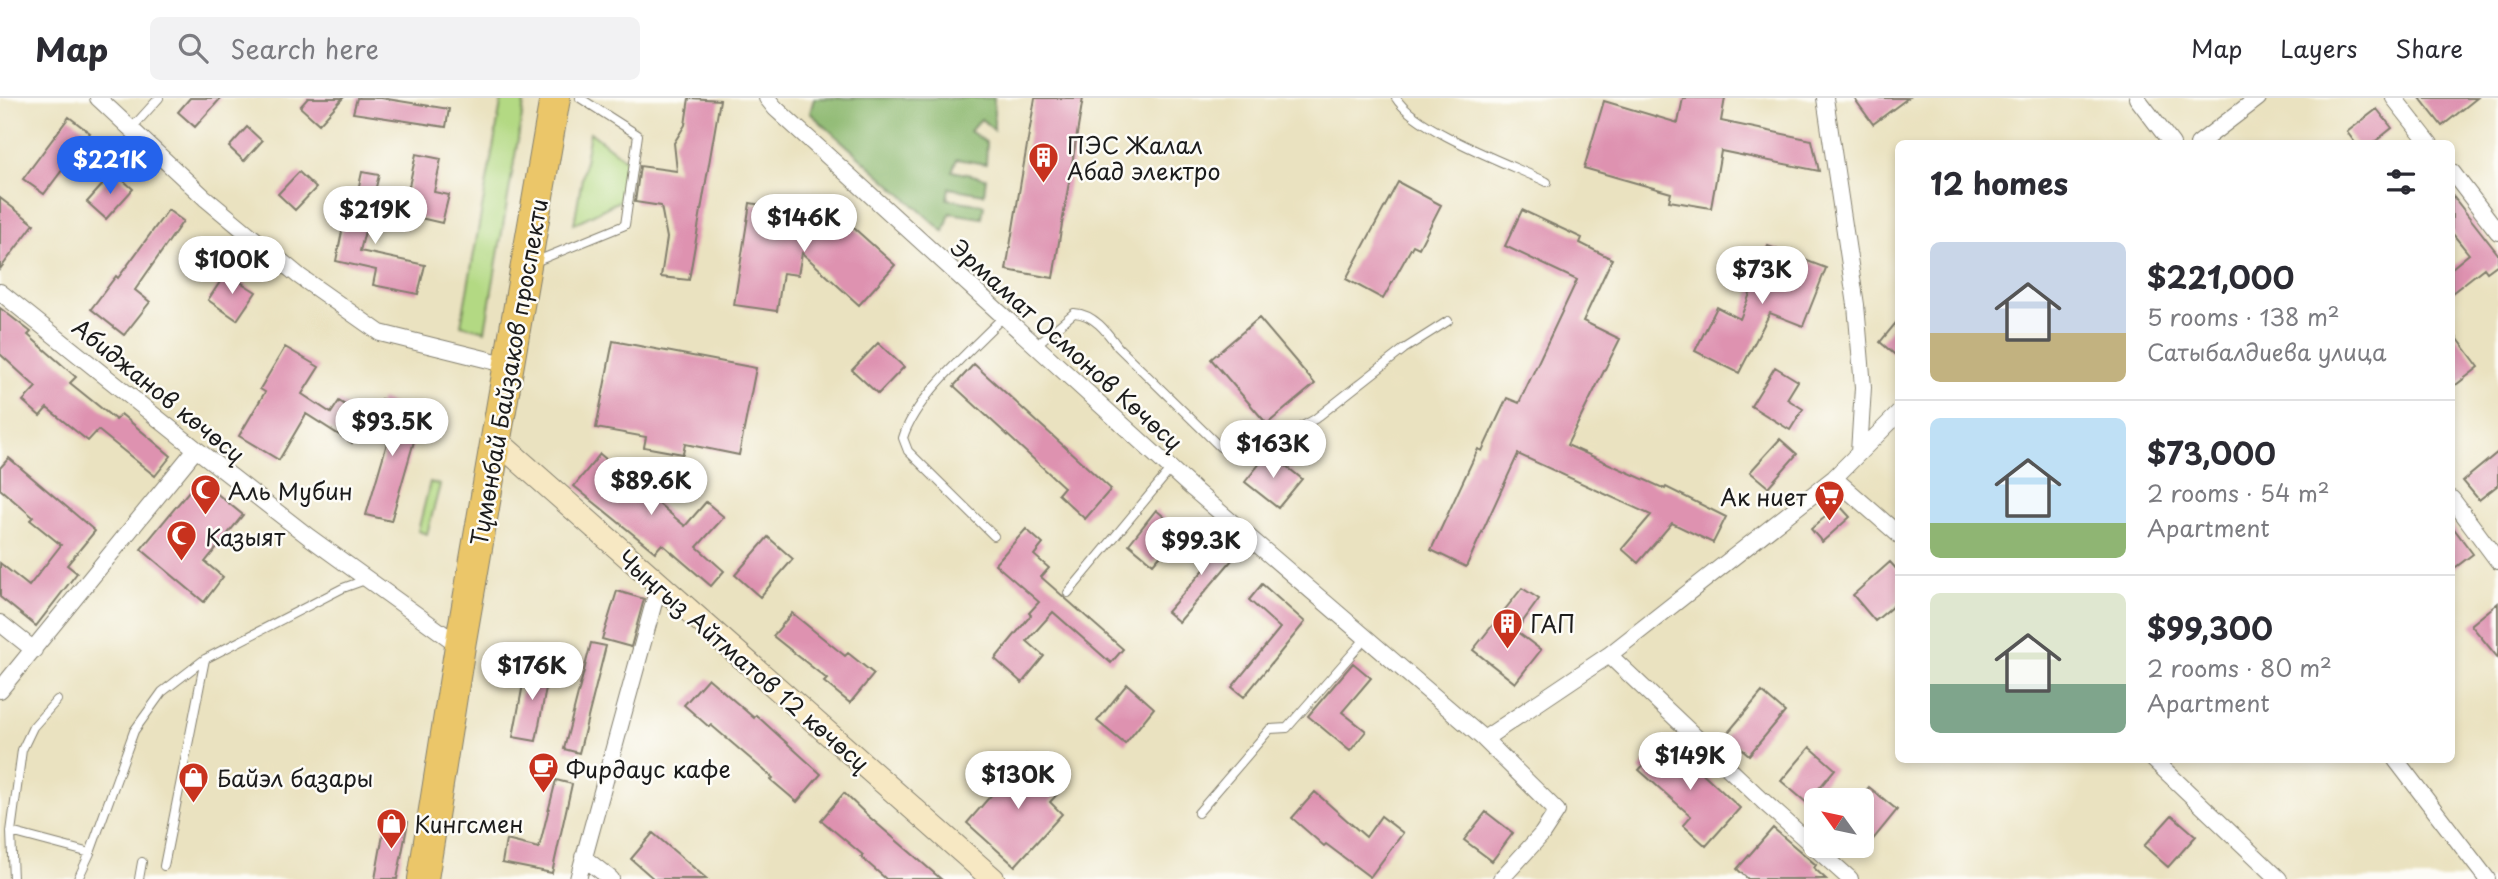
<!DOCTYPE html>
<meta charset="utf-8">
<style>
:root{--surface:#fff;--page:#f2f2f3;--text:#2b2b33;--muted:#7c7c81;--line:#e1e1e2;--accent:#2563eb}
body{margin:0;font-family:"Playpen Sans",sans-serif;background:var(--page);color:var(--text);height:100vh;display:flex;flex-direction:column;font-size:26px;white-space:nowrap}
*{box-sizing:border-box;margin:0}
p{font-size:23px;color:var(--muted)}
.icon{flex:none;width:38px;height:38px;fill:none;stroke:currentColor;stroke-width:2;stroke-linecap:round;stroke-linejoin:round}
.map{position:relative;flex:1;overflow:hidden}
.side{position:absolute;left:1895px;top:42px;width:560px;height:623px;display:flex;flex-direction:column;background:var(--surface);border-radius:10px;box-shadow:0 4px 10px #0003}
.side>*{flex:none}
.needle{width:46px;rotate:303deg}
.buttons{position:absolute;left:1804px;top:690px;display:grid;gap:14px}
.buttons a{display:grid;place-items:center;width:70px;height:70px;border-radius:10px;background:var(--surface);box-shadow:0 4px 10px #0003;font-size:35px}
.price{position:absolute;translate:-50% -60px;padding:0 16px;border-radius:24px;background:#fff;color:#222;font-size:23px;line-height:46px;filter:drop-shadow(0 2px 4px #0008)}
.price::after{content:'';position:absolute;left:50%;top:42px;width:21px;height:16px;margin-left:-10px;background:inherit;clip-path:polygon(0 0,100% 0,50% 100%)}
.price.selected{background:var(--accent);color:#fff}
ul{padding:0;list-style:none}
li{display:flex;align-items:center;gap:21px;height:175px;padding:0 35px}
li+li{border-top:2px solid var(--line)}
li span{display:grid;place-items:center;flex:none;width:196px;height:140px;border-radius:10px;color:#555}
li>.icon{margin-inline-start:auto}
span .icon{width:84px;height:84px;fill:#fffc;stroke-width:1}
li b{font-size:30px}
h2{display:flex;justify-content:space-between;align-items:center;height:84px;padding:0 35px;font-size:30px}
header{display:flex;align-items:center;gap:42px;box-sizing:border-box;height:98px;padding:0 35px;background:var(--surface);border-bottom:2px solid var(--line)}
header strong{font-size:33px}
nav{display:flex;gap:38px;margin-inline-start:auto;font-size:24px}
.search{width:490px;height:63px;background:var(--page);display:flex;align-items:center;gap:18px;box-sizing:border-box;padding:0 24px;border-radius:10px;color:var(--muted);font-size:26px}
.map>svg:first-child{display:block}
.green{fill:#b3d983;stroke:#687a50;stroke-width:2}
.forest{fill:#8eb971;stroke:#556a46;stroke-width:2}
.building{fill:#de92b0}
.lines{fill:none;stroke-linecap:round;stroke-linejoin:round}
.lane-casing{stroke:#837f6e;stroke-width:10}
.street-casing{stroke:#837f6e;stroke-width:18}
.secondary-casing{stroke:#837f6e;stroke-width:25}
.highway-casing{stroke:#837f6e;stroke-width:32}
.lane{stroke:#fff;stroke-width:8}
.street{stroke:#fff;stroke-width:16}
.secondary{stroke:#f7e8c3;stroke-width:23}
.highway{stroke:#ebc669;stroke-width:30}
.labels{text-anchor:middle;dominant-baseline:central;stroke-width:5;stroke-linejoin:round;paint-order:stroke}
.poi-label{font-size:23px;fill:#1c1c1c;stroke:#fdfcf7;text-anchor:start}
.street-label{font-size:23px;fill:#1c1c1c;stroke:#fdfcf7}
</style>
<header>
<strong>Map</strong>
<div class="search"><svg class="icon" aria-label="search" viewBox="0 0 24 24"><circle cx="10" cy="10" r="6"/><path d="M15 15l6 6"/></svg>Search here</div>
<nav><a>Map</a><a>Layers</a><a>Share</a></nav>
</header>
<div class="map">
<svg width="2498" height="781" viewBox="0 0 2498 781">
<rect width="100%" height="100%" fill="#fdfcf7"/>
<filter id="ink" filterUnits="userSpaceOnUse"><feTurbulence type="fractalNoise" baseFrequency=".0143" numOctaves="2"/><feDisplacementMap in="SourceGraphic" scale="14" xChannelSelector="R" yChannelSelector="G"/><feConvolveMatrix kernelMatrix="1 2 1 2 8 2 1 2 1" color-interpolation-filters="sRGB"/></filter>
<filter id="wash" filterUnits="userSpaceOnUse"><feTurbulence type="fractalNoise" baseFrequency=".00686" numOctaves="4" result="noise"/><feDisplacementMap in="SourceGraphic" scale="28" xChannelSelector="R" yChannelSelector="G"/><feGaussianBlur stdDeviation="1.57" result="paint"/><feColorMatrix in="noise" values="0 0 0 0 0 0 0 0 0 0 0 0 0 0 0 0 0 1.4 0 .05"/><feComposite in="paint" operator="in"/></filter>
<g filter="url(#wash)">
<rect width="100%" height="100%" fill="#eae2c0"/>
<path class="green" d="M502,0H525L485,233L461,227Z
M590,34L627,63L621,102L574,126Z
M430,384L440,387L427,436L418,433Z"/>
<path class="forest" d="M814,0H994V32L981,21L970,33L987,45L986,66L957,61L952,73L986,80L984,96L949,90L947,101L984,107L982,120L950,115L944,134L810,15Z"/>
<g id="blocks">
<path class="building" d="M190,0H221L195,29L178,14Z
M308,0H343L319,26L300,9Z
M357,0H381L449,11L446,29L353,15Z
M689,0L720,2L689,182L661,179L667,140L661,108L635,104L640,68L677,73L674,45L685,27Z
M1035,0H1083L1053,180L1006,172Z
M1683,0H1725L1721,23L1812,42L1819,73L1721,53L1711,110L1669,103L1671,95L1584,70L1604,3L1678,25Z
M1854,0H1908L1873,26Z
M2420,0H2477L2442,28Z
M2377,11L2392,30L2372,46H2356L2347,34Z
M69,19L90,35L44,96L23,81Z
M247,29L262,43L244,63L229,49Z
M416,56L441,61L434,94L449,97L442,125L403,116Z
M114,74L133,91L106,121L87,104Z
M299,74L316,90L295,112L278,96Z
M362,74L379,77L360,153L425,167L418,196L373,187L376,172L336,163L346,114L353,116Z
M1398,84L1441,107L1419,150L1413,147L1383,201L1346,181Z
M2452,97L2498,156V166L2487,174L2484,170L2452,195V170L2469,156L2452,135Z
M0,100L34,126L0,171Z
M750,105L816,116L826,105L895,167L859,207L802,155L798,177L783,175L777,213L734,207Z
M168,112L183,123L135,192L150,204L124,237L91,211L116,178L118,180Z
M1522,112L1582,140L1580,145L1612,161L1583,223L1620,241L1567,347L1665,391L1666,389L1726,419L1713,445L1672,425L1638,465L1622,451L1651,417L1518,356L1466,469L1431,452L1478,351L1482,353L1507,300L1519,305L1577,182L1505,148Z
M1768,148L1826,170L1803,228L1770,215L1739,275L1695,253L1717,209L1740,221L1753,188L1742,183L1750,163L1760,167Z
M226,175L256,194L237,222L208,202Z
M0,210L31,234L28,237L76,279L70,285L116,322L121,316L171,358L155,378L98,332L88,343L47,310L40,318L23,303L36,289L0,256Z
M1259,220L1315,286L1267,326L1211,261Z
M1899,221V260L1880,244Z
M2452,233L2479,269L2452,290Z
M613,243L756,270L739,357L685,346L683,356L644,349L646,339L596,330Z
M878,245L904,269L878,296L852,272Z
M285,249L319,269L302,296L331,315L339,303L367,321L352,345L306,316L279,362L239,338L265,294L260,291Z
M974,266L1111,391L1085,421L1058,396L1064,389L954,288Z
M1775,269L1798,283L1787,301L1803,311L1790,332L1751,308Z
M381,301L396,307L395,311L421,319L391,423L366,417L390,335L370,326Z
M1780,341L1797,356L1768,389L1750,374Z
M1269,354L1302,381L1278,410L1245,384Z
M2498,354V387L2479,402L2463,383Z
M600,356L685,428L706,404L724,419L697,449L724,473L711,488L662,446L655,454L574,388Z
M9,360L95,433L67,467L77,475L36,528L0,499V465L29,488L61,447L30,422L33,419L0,391V370Z
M199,381L243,417L205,464L223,479L204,504L141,451Z
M1839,407L1850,419L1822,444L1811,431Z
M1156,412L1181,433L1153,466L1129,446Z
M2452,428L2473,456L2452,472Z
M1026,431L1043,446L1034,457L1049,470L1041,479L1123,551L1111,565L1053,514L1027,543L1044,558L1022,585L995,561L1031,517L1029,515L1039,504L995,466Z
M1203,437L1232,462L1179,524L1167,514L1208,467L1190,451Z
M768,439L793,461L760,499L735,477Z
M1890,464L1899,474V503L1875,523L1853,497Z
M1262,486L1305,524L1244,599L1232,589L1280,530L1249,502Z
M1522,490L1539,501L1516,533L1541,552L1515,585L1473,552Z
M617,493L644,501L631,549L602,541Z
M2498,505V560L2471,527Z
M792,515L845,558L848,555L874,576L850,605L824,584L827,581L773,538Z
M591,545L606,548L579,655L564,651Z
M527,565L550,569L536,643L513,639Z
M1353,565L1371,580L1342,614L1366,633L1350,653L1308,618Z
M708,580L754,620L756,617L821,676L797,704L771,682L773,680L711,627L709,629L684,607Z
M1127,586L1154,610L1125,646L1097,623Z
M1762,594L1785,614L1749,657L1726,637Z
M1666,641L1740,710L1706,748L1683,727L1691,718L1639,672Z
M1810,649L1835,671L1807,705L1781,683Z
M1026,657L1062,691L1050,704L1062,716L1015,768L967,725Z
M556,682L572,686L552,775L502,765L506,742L539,750Z
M1869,689L1897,712L1862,755V697Z
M1315,694L1366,739L1381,718L1403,735L1370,779L1326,746L1324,748L1292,720Z
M844,695L867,717L941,781H886L861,759L863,757L821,722Z
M1486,714L1513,735L1492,763L1464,742Z
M2172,717L2196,738L2168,769L2144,748Z
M386,720L408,724L397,781H375Z
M1773,730L1816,767L1814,770L1826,781H1748L1737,771Z
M653,735L707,781H654L631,761Z"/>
</g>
</g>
<g filter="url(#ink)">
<use href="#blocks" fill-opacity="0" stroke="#837f6e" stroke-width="2"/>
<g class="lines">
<defs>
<path id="lane" d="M1396,0C1415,32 1511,67 1547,84
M131,31L159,0
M532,165L625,127L638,37L580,0
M1035,248L1074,215C1094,216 1107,234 1118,249L1220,349L1239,355L1252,353L1272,345L1315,321L1404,251L1448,223
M994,438L908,353L903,340C915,299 972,251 1003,219
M1068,495L1171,371
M1198,715L1270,631L1287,630L1366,540
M11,734L90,755
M164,768L205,561
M13,781L11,734L22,652L33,629L57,602
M78,781L90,755L134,633L162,594L205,561L343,490L368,481
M139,781L142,764"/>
<path id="street" d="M98,0L205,100L299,178L380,235L509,267
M767,0L775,10L1193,391L1484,641L1557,713L1542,736L1501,781
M1825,0L1856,207L1863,289L1859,355
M2137,0L2172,46
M2394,0L2430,46
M2198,46L2258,0
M2452,74L2498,134
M0,194L196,351L309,439L460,548
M1834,380L1899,437
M2452,401L2498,463
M0,525L34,552
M1609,557L1763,703L1850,781
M0,592L196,351
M1484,641L1609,557L1834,380L1899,315
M2154,662L2279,781
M2396,662L2487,781
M583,759L611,781
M578,781L659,486"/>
<path id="secondary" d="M496,342L993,781"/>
<path id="highway" d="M423,781L460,548L555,0"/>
</defs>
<use href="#lane" class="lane-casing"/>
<use href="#street" class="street-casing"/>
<use href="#secondary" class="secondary-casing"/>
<use href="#highway" class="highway-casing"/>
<use href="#lane" class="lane"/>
<use href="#street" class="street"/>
<use href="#secondary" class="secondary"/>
<use href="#highway" class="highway"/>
</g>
</g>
<defs>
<symbol id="building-pin" viewBox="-11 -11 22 30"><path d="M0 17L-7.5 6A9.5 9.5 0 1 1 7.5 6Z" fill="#c8321e" stroke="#fdfcf7"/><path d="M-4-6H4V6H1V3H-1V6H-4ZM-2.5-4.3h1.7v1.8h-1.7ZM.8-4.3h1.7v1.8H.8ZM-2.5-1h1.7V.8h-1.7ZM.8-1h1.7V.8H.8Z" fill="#fff"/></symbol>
<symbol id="mosque-pin" viewBox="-11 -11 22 30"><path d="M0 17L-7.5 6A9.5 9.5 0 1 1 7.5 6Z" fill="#c8321e" stroke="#fdfcf7"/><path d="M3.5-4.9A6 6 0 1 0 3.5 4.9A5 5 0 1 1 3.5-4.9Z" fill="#fff"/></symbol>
<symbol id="supermarket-pin" viewBox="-11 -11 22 30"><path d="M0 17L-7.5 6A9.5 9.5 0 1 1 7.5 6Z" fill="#c8321e" stroke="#fdfcf7"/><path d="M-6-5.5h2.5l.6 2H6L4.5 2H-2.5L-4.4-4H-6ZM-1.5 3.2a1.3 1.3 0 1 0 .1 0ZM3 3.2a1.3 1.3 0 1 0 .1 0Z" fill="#fff"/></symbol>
<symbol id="cafe-pin" viewBox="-11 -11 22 30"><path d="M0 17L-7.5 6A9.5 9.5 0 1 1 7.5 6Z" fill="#c8321e" stroke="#fdfcf7"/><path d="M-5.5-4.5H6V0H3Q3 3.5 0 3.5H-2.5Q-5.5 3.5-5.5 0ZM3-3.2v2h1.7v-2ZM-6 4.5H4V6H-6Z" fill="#fff"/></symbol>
<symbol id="shop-pin" viewBox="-11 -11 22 30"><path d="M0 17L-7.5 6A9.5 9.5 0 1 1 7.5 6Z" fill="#c8321e" stroke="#fdfcf7"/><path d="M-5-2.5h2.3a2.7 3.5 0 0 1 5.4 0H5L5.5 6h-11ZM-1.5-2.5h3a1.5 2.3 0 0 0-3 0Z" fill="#fff"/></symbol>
</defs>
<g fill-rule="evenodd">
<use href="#building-pin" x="1026" y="42" width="35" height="47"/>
<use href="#mosque-pin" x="188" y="374" width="35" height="47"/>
<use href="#supermarket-pin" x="1812" y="380" width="35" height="47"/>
<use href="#mosque-pin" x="164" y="420" width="35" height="47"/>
<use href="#building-pin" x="1490" y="508" width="35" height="47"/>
<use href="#cafe-pin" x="526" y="652" width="35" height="47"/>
<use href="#shop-pin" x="176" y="662" width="35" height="47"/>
<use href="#shop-pin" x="374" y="708" width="35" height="47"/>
</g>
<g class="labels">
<g class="poi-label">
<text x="1067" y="46">ПЭС Жалал<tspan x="1067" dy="26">Абад электро</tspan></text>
<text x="228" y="392">Аль Мубин</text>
<text x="1807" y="398" text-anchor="end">Ак ниет</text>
<text x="205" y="438">Казыят</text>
<text x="1530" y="525">ГАП</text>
<text x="566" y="670">Фирдаус кафе</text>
<text x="217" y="679">Байэл базары</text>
<text x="414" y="725">Кингсмен</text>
</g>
<g class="street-label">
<text transform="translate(1067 246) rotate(42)">Эрмамат Осмонов Көчөсү</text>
<text transform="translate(508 274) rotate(-80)">Түмөнбай Байзаков проспекти</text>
<text transform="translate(159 292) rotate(39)">Абиджанов көчөсү</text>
<text transform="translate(744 562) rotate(41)">Чыңгыз Айтматов 12 көчөсү</text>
</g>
</g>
</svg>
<div class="buttons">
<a><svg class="needle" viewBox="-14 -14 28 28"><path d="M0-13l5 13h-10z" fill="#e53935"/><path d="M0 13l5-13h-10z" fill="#7c7c81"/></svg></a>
</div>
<b class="price selected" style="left:110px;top:98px">$221K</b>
<b class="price" style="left:375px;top:148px">$219K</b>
<b class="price" style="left:804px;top:156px">$146K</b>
<b class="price" style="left:232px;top:198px">$100K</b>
<b class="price" style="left:1762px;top:208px">$73K</b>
<b class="price" style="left:392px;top:360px">$93.5K</b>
<b class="price" style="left:1273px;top:382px">$163K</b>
<b class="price" style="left:651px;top:419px">$89.6K</b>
<b class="price" style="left:1201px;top:479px">$99.3K</b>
<b class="price" style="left:532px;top:604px">$176K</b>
<b class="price" style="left:1690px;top:694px">$149K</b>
<b class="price" style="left:1018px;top:713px">$130K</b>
<section class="side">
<h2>12 homes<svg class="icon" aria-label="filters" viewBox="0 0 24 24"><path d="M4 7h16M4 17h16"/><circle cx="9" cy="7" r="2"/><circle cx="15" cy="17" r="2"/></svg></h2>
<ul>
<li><span style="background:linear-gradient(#c9d6e8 65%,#c2b280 0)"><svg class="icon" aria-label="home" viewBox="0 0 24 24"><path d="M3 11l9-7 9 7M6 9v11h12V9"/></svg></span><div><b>$221,000</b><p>5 rooms · 138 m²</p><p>Сатыбалдиева улица</p></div></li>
<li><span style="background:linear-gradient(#bfe0f5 75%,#8fb573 0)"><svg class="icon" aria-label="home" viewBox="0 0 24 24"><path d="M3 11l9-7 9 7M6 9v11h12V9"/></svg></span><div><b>$73,000</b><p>2 rooms · 54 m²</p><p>Apartment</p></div></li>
<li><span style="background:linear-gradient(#dfe7d0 65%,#7fa58c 0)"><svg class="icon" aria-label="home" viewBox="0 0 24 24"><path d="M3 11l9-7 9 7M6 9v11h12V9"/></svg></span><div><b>$99,300</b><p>2 rooms · 80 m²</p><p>Apartment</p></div></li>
</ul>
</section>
</div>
